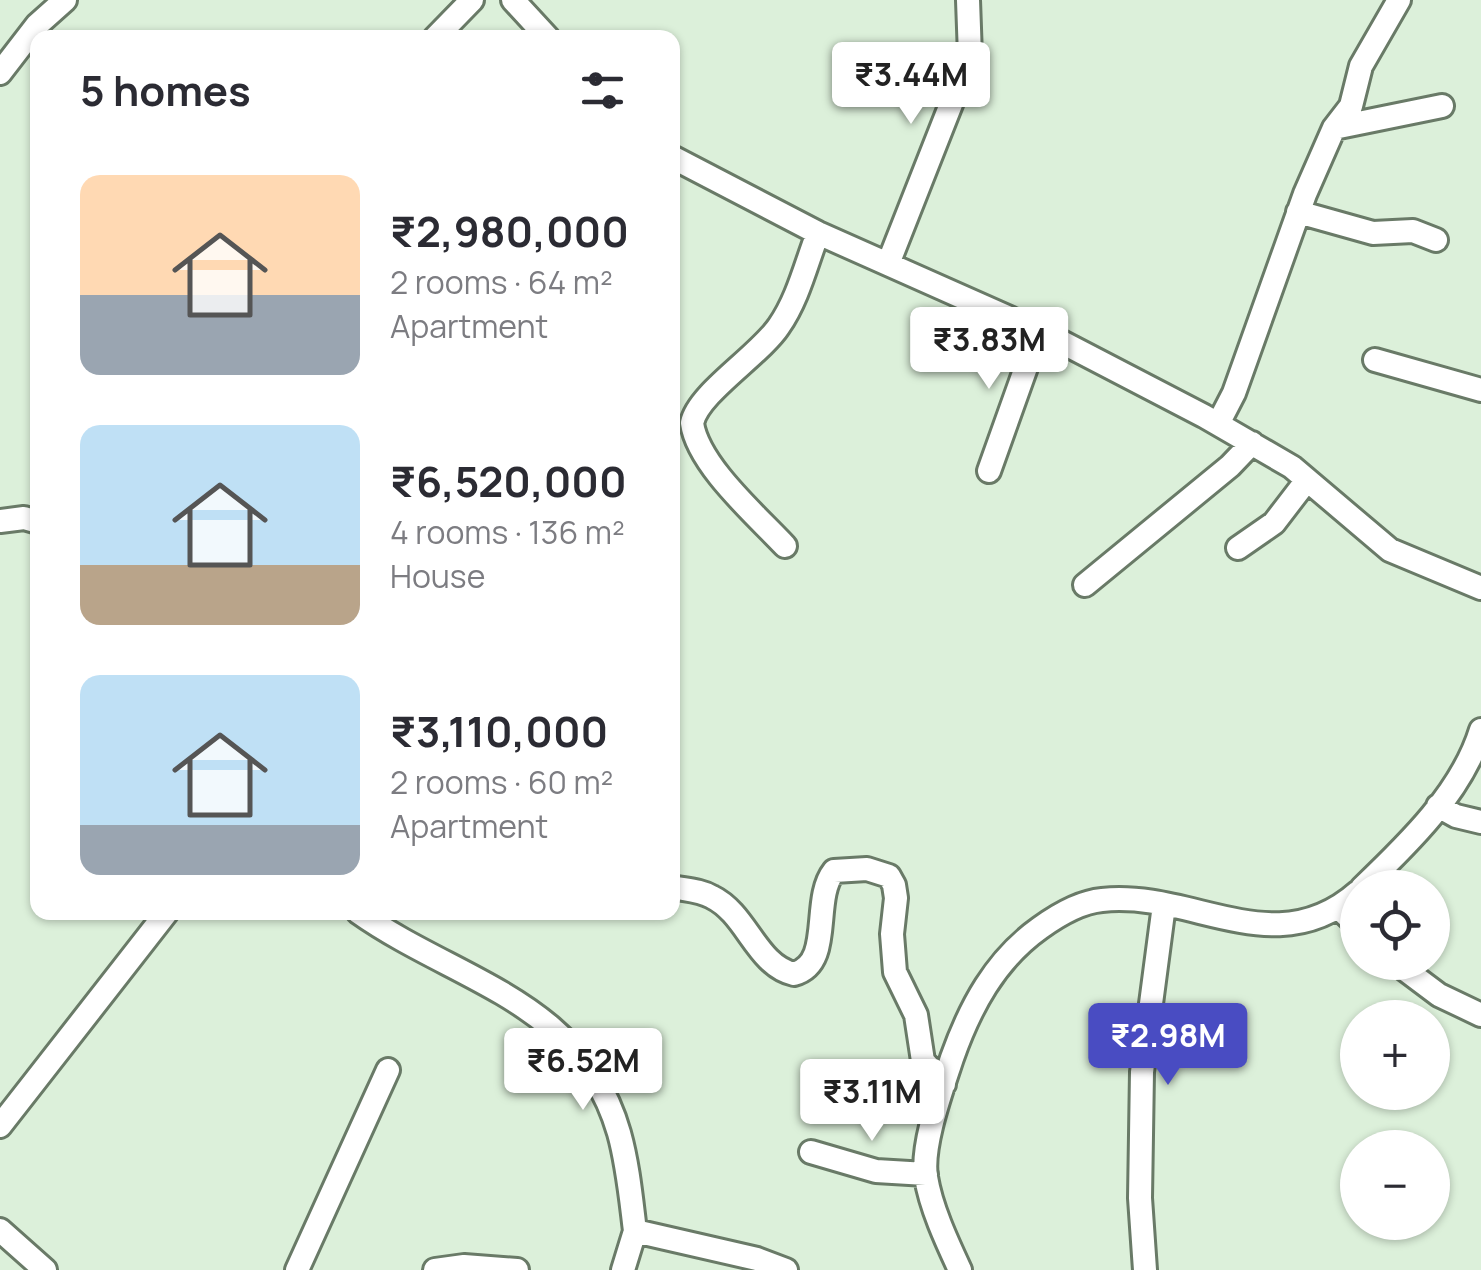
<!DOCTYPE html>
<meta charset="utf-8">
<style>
:root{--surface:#fff;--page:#f2f2f3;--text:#2b2b33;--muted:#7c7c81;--accent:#494cc2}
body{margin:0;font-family:Manrope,sans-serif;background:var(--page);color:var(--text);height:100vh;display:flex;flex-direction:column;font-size:38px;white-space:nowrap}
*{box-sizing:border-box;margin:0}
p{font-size:32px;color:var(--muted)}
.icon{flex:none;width:55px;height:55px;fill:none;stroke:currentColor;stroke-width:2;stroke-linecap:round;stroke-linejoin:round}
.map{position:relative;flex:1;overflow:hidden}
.details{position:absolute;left:30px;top:30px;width:650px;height:890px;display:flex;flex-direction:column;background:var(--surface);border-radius:20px;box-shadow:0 2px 8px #0004}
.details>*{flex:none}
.buttons{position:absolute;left:1340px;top:870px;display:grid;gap:20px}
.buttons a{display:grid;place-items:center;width:110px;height:110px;border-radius:50%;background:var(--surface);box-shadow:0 2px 8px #0004;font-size:50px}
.price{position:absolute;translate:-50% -85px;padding:0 22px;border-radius:10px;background:#fff;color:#222;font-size:32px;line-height:65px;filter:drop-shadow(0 2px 5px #0008)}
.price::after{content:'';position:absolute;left:50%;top:60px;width:30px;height:22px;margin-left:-15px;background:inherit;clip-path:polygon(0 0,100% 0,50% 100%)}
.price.active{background:var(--accent);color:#fff}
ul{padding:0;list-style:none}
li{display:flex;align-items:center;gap:30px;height:250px;padding:0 50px}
li span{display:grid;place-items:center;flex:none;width:280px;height:200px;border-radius:20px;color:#555}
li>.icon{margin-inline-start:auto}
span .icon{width:120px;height:120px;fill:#fffc;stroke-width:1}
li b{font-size:42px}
h2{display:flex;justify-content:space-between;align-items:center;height:120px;padding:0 50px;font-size:42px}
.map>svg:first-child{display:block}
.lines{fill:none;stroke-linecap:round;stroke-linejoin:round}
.minor-casing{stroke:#697a67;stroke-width:28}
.minor{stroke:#fff;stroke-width:22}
</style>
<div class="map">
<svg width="1481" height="1270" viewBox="0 0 1481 1270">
<rect width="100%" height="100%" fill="#dcf0da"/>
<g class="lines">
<defs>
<path id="minor" d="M513,0L548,38
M435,38L472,0
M0,73L37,25L65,0
M1334,128L1442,106
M672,157L818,233L1052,337L1204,416L1292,467L1390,550L1481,588
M1298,212L1373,233L1413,231L1436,240
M888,264L970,56L968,0
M1375,360L1481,390
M1218,424L1234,393L1305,194L1334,128L1351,106L1361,66L1399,0
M989,471L1039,331
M0,521L24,518L38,522
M785,546C756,515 698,465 692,423C698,393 760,355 779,326C798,299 806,264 818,233
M1238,548L1274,523L1307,480
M1085,585L1230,466L1252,443
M1438,806L1456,816L1481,822
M672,887C686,890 700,890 712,897C747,914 756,965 794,974C834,963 811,900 834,871L867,869L889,876L894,885L896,898L892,934L895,972L916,1015L923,1061L944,1084
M1362,888C1408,844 1462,792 1481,730
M1338,907L1358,926
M358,912C457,982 581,1000 619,1133C628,1165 631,1199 635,1231
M1395,962L1439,995L1481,1015
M0,1126L167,912
M811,1152L876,1171L926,1174
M0,1230L45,1270
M297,1270L388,1070
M435,1270L464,1266L517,1270
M623,1270L635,1231L757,1259L786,1270
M960,1270C947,1242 931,1208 926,1177C921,1145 942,1089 952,1058C970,1007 995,960 1040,928C1058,915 1080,902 1102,900C1193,890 1275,965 1358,892
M1145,1270L1140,1198L1142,1072L1164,905"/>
</defs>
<use href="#minor" class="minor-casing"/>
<use href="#minor" class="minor"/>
</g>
</svg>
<div class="buttons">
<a><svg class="icon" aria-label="locate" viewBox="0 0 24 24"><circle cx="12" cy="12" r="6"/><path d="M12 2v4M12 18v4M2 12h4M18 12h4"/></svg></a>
<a>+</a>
<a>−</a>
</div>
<b class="price" style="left:911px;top:127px">₹3.44M</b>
<b class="price" style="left:989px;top:392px">₹3.83M</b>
<b class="price active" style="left:1168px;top:1088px">₹2.98M</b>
<b class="price" style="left:583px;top:1113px">₹6.52M</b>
<b class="price" style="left:872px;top:1144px">₹3.11M</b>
<section class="details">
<h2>5 homes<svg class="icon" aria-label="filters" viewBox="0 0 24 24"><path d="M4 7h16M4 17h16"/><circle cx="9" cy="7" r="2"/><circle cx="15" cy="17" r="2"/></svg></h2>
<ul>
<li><span style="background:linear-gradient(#ffd9b3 60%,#9aa5b1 0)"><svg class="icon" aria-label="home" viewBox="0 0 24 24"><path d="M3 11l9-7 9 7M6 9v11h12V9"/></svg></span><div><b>₹2,980,000</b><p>2 rooms · 64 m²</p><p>Apartment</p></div></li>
<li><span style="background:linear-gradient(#bfe0f5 70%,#b9a48a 0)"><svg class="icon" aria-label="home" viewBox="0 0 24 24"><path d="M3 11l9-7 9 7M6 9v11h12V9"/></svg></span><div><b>₹6,520,000</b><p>4 rooms · 136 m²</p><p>House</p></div></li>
<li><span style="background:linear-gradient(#bfe0f5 75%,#9aa5b1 0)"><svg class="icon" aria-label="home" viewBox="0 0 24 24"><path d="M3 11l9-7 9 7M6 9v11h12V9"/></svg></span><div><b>₹3,110,000</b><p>2 rooms · 60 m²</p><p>Apartment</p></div></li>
</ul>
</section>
</div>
